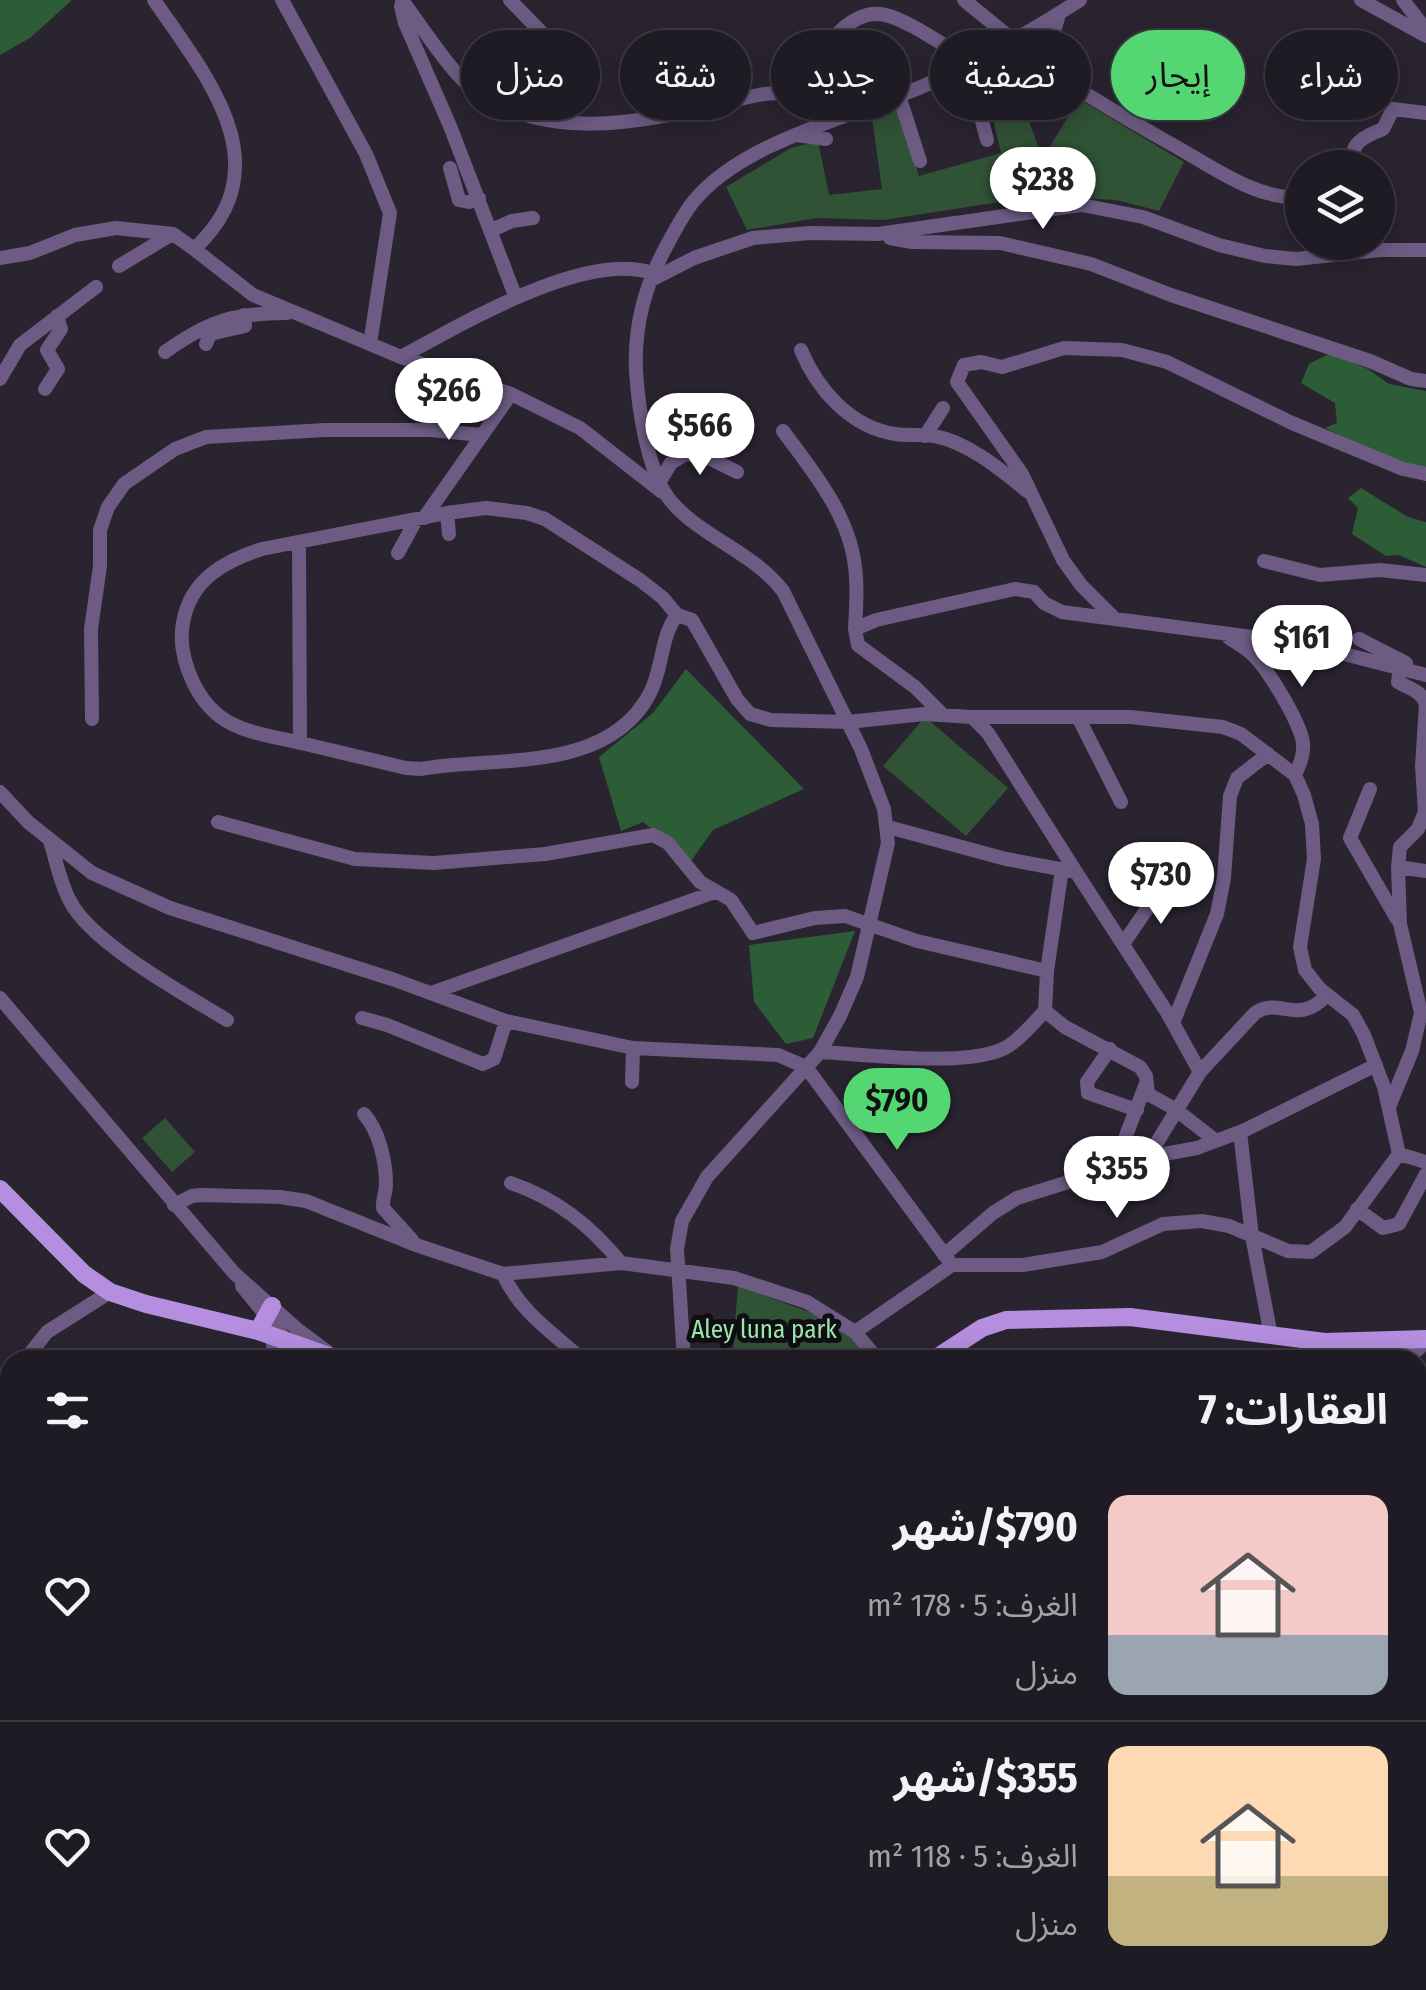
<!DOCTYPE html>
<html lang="ar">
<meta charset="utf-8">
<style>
:root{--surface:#1f1b24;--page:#27242c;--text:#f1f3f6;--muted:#a1a1a6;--line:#3c3941;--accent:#54d672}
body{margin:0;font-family:"Fira Sans Condensed","Noto Sans Arabic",sans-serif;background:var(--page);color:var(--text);direction:rtl;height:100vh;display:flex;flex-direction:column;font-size:38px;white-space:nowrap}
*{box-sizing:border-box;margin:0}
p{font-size:32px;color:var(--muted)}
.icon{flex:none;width:55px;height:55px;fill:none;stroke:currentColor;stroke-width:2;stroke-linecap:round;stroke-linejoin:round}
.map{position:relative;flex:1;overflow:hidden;direction:ltr}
.side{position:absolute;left:0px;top:1350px;width:1428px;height:640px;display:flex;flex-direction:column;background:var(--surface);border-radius:30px 30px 0 0;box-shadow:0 5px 25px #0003,0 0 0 2px var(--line);direction:rtl}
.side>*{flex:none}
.top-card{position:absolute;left:30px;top:30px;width:1368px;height:90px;direction:rtl;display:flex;gap:20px}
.buttons{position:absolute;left:1285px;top:150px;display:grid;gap:20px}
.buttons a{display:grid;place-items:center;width:110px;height:110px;border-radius:50%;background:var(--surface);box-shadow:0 5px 25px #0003,0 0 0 2px var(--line);font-size:50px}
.price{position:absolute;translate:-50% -85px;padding:0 22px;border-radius:35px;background:#fff;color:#222;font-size:32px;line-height:65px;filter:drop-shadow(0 2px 5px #0008)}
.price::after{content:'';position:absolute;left:50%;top:60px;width:30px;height:22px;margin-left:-15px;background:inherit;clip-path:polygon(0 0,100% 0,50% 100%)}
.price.current{background:var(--accent);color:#111}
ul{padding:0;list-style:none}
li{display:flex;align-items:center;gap:30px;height:250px;padding:0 40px}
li+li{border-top:2px solid var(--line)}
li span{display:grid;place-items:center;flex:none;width:280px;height:200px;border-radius:20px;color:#555}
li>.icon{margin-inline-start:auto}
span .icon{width:120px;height:120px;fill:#fffc;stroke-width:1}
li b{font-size:42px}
h2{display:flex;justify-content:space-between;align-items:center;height:120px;padding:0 40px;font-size:42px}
.pill{padding:0 35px;border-radius:45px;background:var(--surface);box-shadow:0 5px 25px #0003,0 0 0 2px var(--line);font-size:35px;line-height:90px}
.pill.current{background:var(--accent);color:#111}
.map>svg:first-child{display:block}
.green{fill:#305235}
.forest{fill:#2c5d36}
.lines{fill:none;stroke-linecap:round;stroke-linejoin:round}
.minor{stroke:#6d5b83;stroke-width:14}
.major{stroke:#b58ee0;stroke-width:18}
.labels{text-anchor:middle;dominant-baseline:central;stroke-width:10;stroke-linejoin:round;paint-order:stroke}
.park-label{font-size:25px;fill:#9de8a9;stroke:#100e14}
</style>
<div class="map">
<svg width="1426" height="1990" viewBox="0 0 1426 1990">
<rect width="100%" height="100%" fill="#292430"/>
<path class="green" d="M1003,73L1020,82L1024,108L1041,154L1046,153L1079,99L1184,162L1159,211L1116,200L1065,197L993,203L884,220L817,218L747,230L726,187L791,148L818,141L829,195L882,189L872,118L898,109L919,176L1001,153L988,98Z
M925,717L1008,788L966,836L883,766Z
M165,1118L195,1152L172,1172L142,1138Z
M738,1286L812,1313L848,1332L871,1360H732Z"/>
<path class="forest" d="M0,0H72L30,38L0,55Z
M1331,353L1368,369L1389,384L1426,391V467L1399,464L1325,428L1337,423L1335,403L1301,383L1309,364Z
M1361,488L1408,517L1426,522V567L1399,555L1386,556L1352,534L1358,508L1348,498Z
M686,669L804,789L713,830L691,861L643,822L621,831L599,757L653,713Z
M855,931L813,1038L786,1044L754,1002L749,945Z"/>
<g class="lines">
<path class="minor" d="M154,0C206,76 284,166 194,249L253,295L401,357L511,394L580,428L662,492
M282,0L366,154L390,213L370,344
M402,0C419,23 452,74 473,89C545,142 637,123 716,105C739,100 768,89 791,95C806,98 818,112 828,122
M510,0L543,34L573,53
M964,0L1013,40
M1361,0L1426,36
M1403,0L1426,30
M401,6L405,23L450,126L516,298
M1059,14L1046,61L1052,73C1092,98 1132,122 1173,145C1211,166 1257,201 1302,197
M835,37C846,23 866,10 885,15C907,19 950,50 972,62
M977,60L1046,61
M967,64L987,140
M899,96L920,161
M796,135L826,139
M450,168L459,200L469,202L479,198
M1354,168C1348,143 1363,137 1383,129L1393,109L1426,113
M492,230L512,221L533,218
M890,238L912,242L1000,243L1091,264L1171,295L1370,361L1411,379L1426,381
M0,258L30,253L75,235L116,228L173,234L194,249
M119,266L172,234
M651,280L694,258L753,238L810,233L878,234L1082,205L1143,217L1219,245L1265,256L1296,259L1380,250H1426
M206,344L210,334L245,326L244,315
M801,350C817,389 850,427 895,434C908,436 921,434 934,436C968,442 1001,470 1027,491
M165,352C208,321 234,313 287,313
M401,357C461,325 585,250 652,273
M0,379L20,345L96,287
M45,389L58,369L47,350L61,329L57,316
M783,431C812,470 850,516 855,567C858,587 856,609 855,629
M925,436L943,408
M660,481L671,463L685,454L707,457L737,472
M447,513L449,534
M424,518L511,394
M299,543L300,743
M398,553L416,520
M1264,561L1320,575L1380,570L1426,575
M677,615C660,637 663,670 649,695C606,774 495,756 421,769L406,768C371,760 336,751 301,743C254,732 216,731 193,682C184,663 179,644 183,623C190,580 224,561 262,549L447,513L486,508L527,513L545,519L640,580L663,598L677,615L692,620L737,699L750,714L771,720L848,722L924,714L972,717H1130L1223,727L1241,734L1295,775L1304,795L1312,824L1314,859L1300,947L1305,970L1320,989L1353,1015L1364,1035L1384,1087L1399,1154
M1114,618L1081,585L1063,560L1022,474L957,382L964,365L981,362L1002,367L1064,348L1122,350L1167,362L1292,423L1403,469L1426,474
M1229,638C1238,644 1248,649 1255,657C1270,673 1300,722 1303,743C1304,755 1300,764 1295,775
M1359,639L1406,663
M942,714L915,687L858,645L855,629L876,620L1015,589L1034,592L1044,603L1062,612L1305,644L1426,675
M972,717L988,733L1076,872
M1078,717L1121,802
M92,719L91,629L100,566V530L108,507L124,484L175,449L206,437L324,430H431L481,435
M1370,789L1350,838L1397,919
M0,792L28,822L92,873L170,908L395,980L506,1021L633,1048L778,1055L806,1067L952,1265
M218,822L355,859L434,863L545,854L653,835L668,843L700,882L731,900L753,933L815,918L845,916L917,941L1047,971
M888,827L1006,859L1076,872L1168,1014L1200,1072
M50,841C56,860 60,883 70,901C91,943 186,995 227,1020
M1398,867L1400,847L1418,829L1425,812L1422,766L1426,704C1422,691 1408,688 1398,682L1400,666
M1123,944L1147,909L1159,886
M431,993L715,892
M0,998L234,1273L297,1329L328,1352
M1045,1011L1047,971L1062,869
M362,1018L387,1025L483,1064L494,1059L506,1021
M1173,1023L1217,914L1224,878L1230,796L1237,778L1268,754
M1110,1049L1087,1082L1088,1093L1137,1110
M820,1052C866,1054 965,1068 1005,1048C1021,1039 1033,1023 1045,1011L1065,1027L1140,1067L1146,1076L1148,1094L1175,1109L1216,1141
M632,1082L633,1048
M1389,1107L1412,1051L1421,1013L1400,924L1398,867L1426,871
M364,1114C379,1131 386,1161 386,1184C386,1193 382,1200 383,1208L412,1240
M1240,1132L1252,1236L1271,1336
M1148,1157L1200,1072L1255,1013C1280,996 1297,1027 1327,995
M1114,1167L1145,1086
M511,1183C557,1199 590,1225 621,1263
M174,1205L192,1196L201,1195L280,1197L306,1201L416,1245L503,1274L621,1263L734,1278L807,1302L855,1332
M1357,1209L1383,1228L1399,1224L1426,1174
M944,1255L993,1213L1017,1198L1148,1157L1197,1148L1245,1130L1376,1065
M503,1274C519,1311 554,1334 583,1360
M242,1286L285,1339
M25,1360L47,1332L110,1292
M272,1360L274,1338
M684,1360L677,1249L682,1221L707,1177L820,1052L840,1016L857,977L888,843L884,809L861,749L783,591C753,551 695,535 667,496C647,468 638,405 636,371C634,328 645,285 666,247C674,232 682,216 693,202C743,140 857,116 928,84C980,60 1032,31 1080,0
M878,1360L855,1332L952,1265H1023L1102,1252L1163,1224L1202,1221L1229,1226L1288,1251L1311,1252L1345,1227L1399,1154L1426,1162
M1406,1360L1426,1342
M0,1406L10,1387
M1418,1468L1426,1466
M1418,1526L1426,1524
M0,1574L10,1568
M1418,1596L1426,1594
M1418,1759L1426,1760
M0,1817L10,1811
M0,1970L10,1967
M889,1980L893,1990
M1166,1980L1174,1990
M1299,1980L1312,1990
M372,1990L389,1980
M521,1990L526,1980
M575,1990L581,1980
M612,1990L617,1980
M870,1990L874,1980
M1128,1990L1131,1980"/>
<path class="major" d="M0,1189L84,1274L110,1292L146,1304L258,1331L340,1360
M258,1331L272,1306
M933,1360L982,1328L1006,1320L1130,1317L1325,1342L1426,1339
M1418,1447L1426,1442
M0,1929L10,1912
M709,1990L713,1980
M732,1990L737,1980"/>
</g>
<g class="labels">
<g class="park-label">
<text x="764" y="1330">Aley luna park</text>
</g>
</g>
</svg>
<div class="buttons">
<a><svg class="icon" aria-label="layers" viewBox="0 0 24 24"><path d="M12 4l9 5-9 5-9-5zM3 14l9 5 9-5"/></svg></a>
</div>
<b class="price" style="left:1043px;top:232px">$238</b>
<b class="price" style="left:449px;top:443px">$266</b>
<b class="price" style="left:700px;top:478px">$566</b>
<b class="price" style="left:1302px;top:690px">$161</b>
<b class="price" style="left:1161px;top:927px">$730</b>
<b class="price current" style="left:897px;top:1153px">$790</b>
<b class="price" style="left:1117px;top:1221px">$355</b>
<div class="top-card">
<a class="pill">شراء</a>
<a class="pill current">إيجار</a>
<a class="pill">تصفية</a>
<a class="pill">جديد</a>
<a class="pill">شقة</a>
<a class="pill">منزل</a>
</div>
<section class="side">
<h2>العقارات: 7<svg class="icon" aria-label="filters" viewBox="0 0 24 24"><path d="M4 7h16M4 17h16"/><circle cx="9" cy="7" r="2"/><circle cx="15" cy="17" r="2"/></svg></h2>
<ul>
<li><span style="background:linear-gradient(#f6c9c9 70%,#9aa5b1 0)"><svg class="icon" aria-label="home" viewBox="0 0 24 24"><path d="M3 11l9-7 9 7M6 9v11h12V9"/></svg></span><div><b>$790/شهر</b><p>الغرف: 5 · 178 m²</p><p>منزل</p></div><svg class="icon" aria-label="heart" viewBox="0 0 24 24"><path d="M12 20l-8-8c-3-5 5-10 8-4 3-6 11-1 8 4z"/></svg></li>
<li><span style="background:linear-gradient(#ffd9b3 65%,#c2b280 0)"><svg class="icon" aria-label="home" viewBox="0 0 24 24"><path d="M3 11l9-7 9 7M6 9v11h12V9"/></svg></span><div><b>$355/شهر</b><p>الغرف: 5 · 118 m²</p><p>منزل</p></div><svg class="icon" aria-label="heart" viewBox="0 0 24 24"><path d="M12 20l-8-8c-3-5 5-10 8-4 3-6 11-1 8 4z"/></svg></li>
</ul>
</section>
</div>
